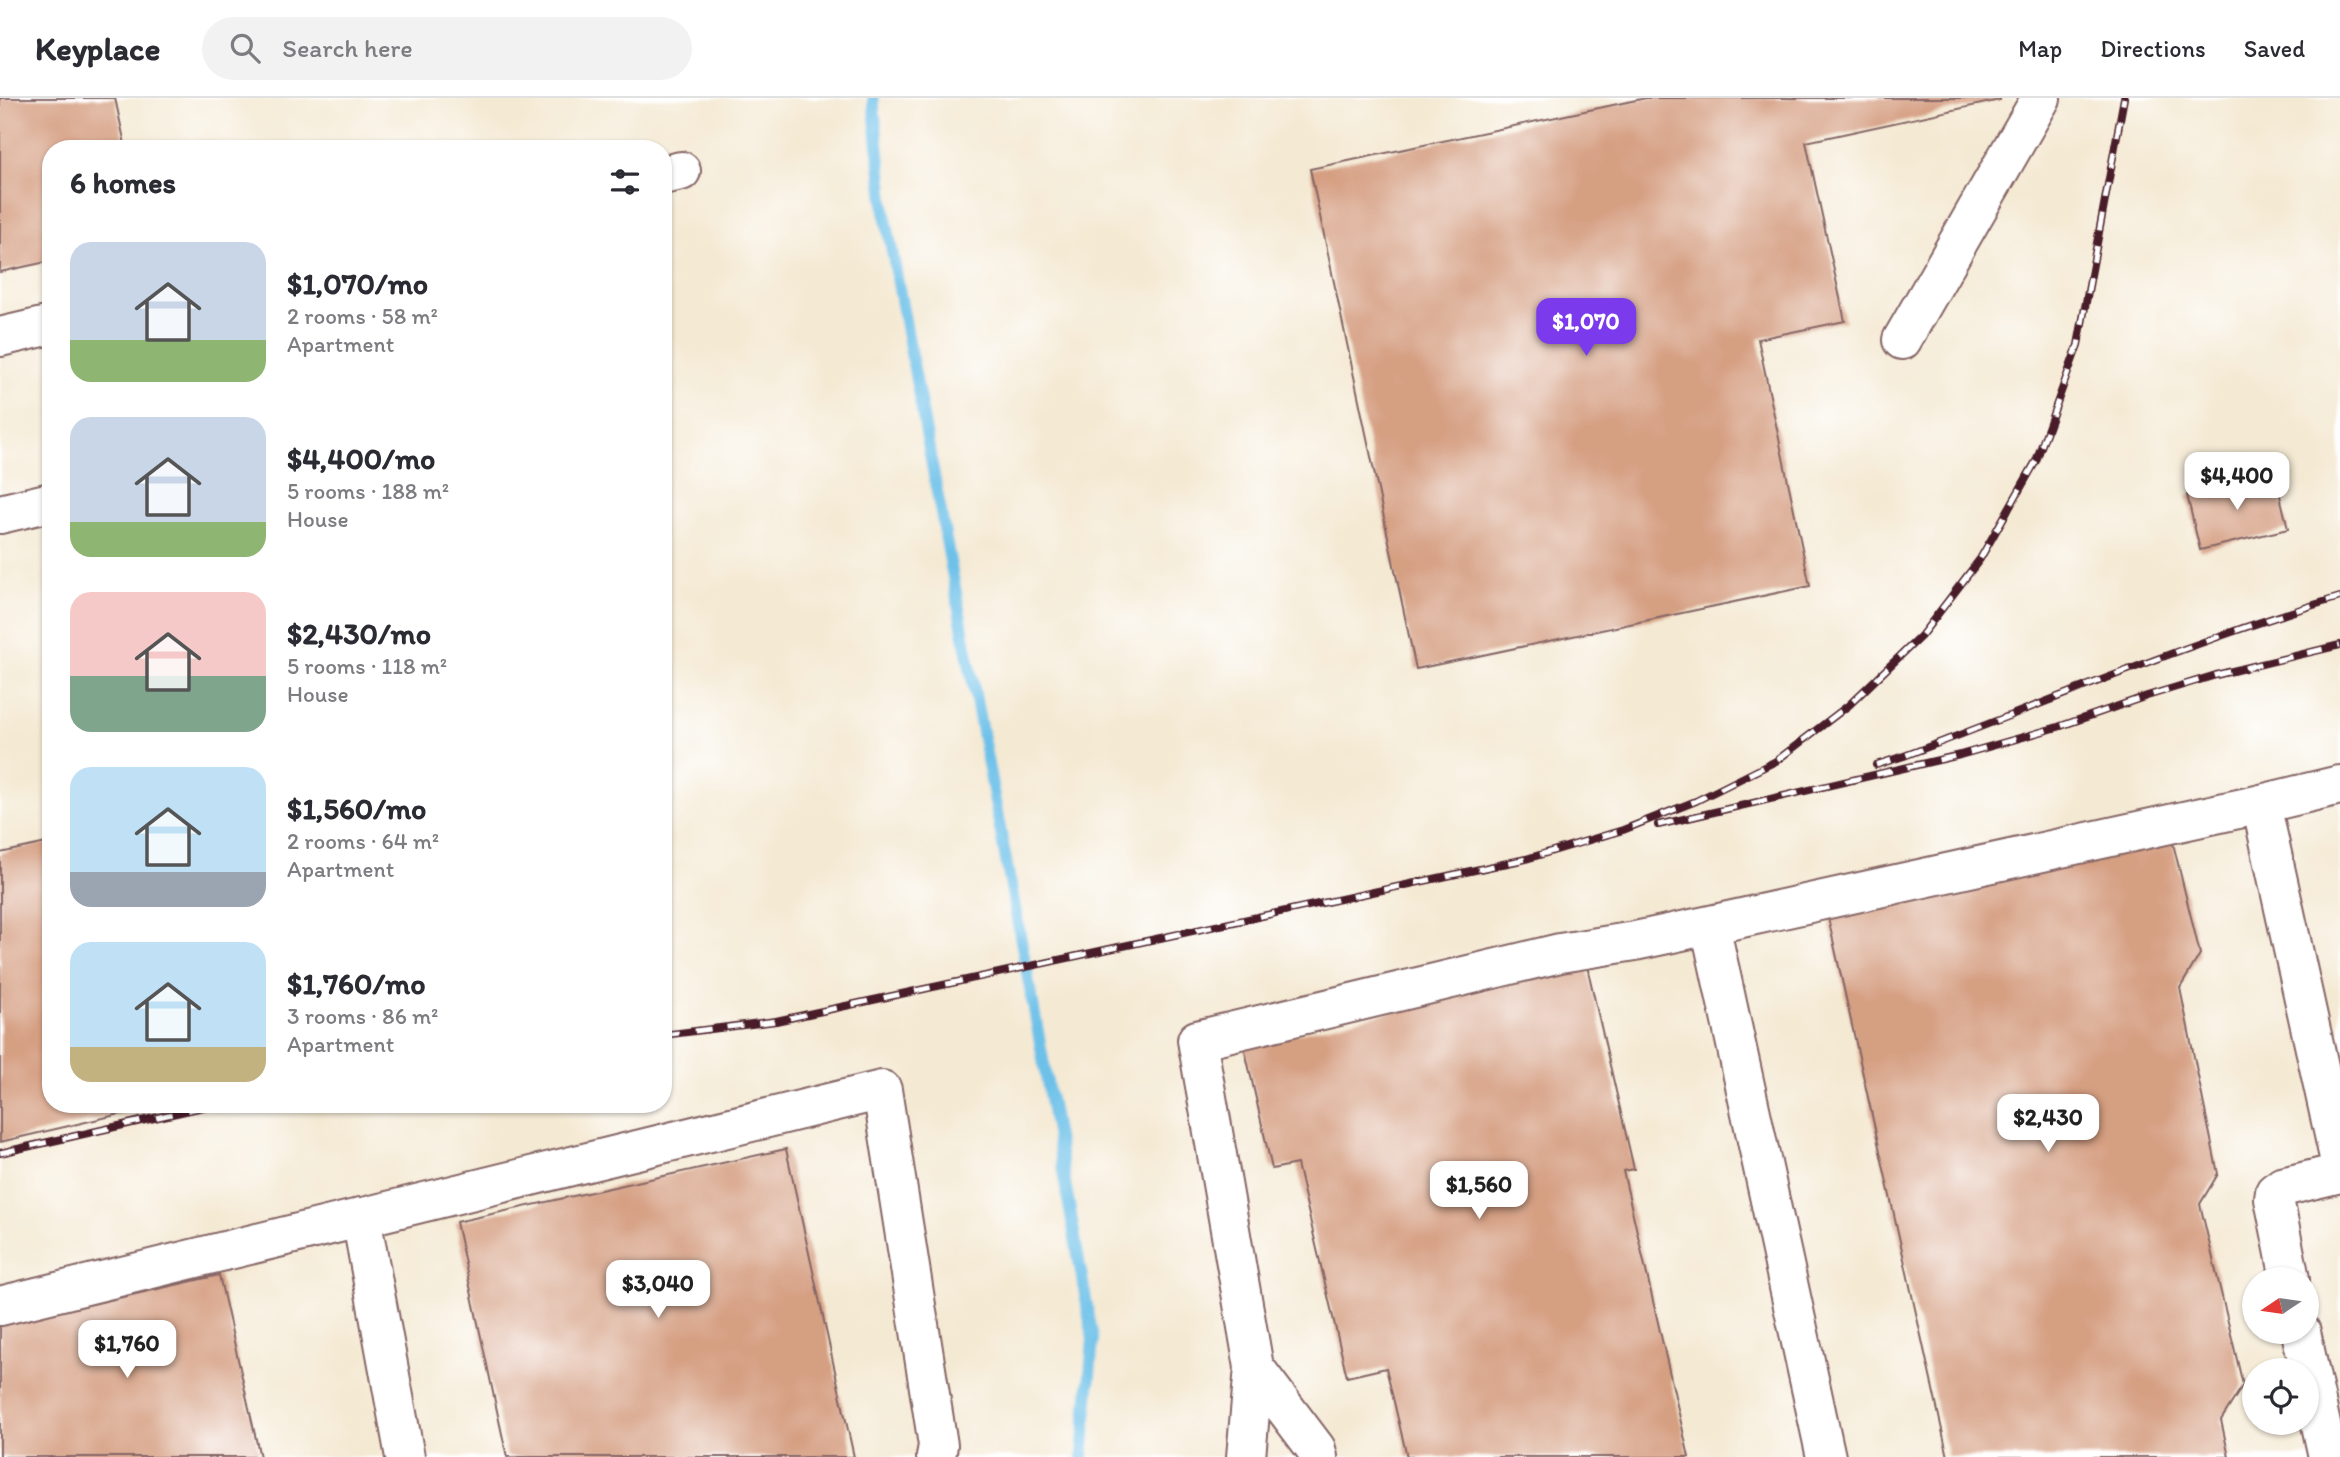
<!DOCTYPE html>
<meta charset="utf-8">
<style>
:root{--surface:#fff;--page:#f2f2f3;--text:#2b2b33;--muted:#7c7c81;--line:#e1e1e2;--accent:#7c3aed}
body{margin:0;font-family:Itim,sans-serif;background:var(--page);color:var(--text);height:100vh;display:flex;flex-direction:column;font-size:26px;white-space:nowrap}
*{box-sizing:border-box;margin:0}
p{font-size:23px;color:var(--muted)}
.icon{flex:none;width:38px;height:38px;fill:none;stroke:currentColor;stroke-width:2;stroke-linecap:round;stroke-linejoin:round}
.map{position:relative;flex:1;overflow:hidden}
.side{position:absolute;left:42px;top:42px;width:630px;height:973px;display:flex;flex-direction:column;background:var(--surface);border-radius:28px;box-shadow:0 2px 5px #0004}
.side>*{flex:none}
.needle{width:46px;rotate:257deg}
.buttons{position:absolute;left:2242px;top:1169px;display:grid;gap:14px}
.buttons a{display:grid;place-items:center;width:77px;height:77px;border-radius:50%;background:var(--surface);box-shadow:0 2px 5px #0004;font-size:35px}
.price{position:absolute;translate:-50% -60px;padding:0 16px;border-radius:14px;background:#fff;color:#222;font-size:23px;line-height:46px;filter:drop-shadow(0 2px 4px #0008)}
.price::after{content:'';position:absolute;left:50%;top:42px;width:21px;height:16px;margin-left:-10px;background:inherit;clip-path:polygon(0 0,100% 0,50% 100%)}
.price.selected{background:var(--accent);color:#fff}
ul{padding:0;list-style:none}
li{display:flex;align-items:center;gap:21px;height:175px;padding:0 28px}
li span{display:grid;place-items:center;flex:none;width:196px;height:140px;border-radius:21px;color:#555}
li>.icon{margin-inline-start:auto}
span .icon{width:84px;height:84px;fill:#fffc;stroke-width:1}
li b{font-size:30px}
h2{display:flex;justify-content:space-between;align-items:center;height:84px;padding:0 28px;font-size:30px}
header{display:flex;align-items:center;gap:42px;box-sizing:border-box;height:98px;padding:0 35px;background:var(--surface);border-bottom:2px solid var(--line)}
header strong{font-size:33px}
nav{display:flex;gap:38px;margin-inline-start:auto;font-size:24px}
.search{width:490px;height:63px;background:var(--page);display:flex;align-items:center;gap:18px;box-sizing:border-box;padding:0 24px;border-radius:38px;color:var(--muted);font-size:26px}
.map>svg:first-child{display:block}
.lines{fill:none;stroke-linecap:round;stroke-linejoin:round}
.stream{stroke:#6dc1e9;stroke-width:12}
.building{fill:#d59f82}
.minor-casing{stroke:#866666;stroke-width:42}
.minor{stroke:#fff;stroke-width:38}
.rail-casing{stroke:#4a1f2b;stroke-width:8}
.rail{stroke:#fff;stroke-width:5;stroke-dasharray:16;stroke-linecap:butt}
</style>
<header>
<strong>Keyplace</strong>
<div class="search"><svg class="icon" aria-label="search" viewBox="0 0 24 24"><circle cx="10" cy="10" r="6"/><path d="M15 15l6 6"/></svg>Search here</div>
<nav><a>Map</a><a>Directions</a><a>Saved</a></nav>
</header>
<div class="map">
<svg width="2340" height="1359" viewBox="0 0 2340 1359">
<rect width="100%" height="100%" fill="#fff"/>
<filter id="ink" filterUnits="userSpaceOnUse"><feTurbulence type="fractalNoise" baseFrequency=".0143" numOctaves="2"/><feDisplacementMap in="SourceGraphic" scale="14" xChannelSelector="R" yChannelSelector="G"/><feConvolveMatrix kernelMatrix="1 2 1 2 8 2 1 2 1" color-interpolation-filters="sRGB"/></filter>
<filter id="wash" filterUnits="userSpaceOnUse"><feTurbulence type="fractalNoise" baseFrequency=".00686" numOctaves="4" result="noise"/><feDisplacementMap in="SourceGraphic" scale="28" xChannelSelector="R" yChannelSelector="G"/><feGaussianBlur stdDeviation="1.57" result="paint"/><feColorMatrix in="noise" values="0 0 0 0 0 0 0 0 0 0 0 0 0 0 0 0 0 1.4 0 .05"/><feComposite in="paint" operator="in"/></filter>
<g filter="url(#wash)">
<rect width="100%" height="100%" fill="#f4e9d3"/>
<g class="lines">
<path class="stream" d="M873,0L886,121L1037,928L1093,1241L1083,1359"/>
</g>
<g id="blocks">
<path class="building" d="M0,0H115L126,51H51V163L0,174Z
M1646,0H2000V2L1806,44L1845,223L1758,241L1810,488L1416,571L1310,71Z
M2275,377L2288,431L2200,452L2187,397Z
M2171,737L2200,856L2180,890L2218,1076L2200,1106L2243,1287L2221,1322L2229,1359H1948L1827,815Z
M51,744V1006L159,1007L0,1044V755Z
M1587,868L1634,1071L1623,1073L1689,1359H1407L1386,1270L1347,1279L1297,1066L1272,1071L1244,948Z
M786,1051L854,1359H507L456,1124Z
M219,1177L260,1359H0V1227Z"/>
</g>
</g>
<g filter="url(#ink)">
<use href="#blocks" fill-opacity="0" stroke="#866666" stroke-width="2"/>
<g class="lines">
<defs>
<path id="minor" d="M663,77L681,73
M0,239L51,227
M1902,242L2041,0
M0,416L51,404
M2261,706L2340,687
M361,1119L405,1359
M2290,1181L2274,1101L2275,1094L2282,1089L2340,1075
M0,1208L882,992L938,1347L936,1359
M2301,1234L2328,1359
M1254,1269L1316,1351L1318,1359
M1246,1359L1254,1269L1197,942L1560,855L1635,843L1710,827
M1826,1359L1710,827L2261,706L2340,1064"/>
</defs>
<use href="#minor" class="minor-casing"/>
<use href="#minor" class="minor"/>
<defs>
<path id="rail" d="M1876,667L1904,658C2049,604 2191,543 2340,499
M1658,727L1960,657L2058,629L2147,598L2216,577L2340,547
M663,937L776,923L1526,761L1623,732L1696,703L1776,663L1849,607L1921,538L1980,461L2036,363L2078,247L2124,0
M0,1055L216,1006"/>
</defs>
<use href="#rail" class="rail-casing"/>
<use href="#rail" class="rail"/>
</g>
</g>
</svg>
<div class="buttons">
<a><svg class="needle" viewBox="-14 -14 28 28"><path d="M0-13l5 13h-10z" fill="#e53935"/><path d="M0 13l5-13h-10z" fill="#7c7c81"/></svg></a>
<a><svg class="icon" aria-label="locate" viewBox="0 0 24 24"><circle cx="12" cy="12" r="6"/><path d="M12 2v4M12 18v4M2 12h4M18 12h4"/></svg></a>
</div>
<b class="price selected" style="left:1586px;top:260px">$1,070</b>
<b class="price" style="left:2237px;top:414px">$4,400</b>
<b class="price" style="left:2048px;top:1056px">$2,430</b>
<b class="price" style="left:1479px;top:1123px">$1,560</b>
<b class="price" style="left:658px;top:1222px">$3,040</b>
<b class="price" style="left:127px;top:1282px">$1,760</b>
<section class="side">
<h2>6 homes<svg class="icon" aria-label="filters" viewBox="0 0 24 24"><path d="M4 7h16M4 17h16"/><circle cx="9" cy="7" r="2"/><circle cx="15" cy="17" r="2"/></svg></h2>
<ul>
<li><span style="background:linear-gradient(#c9d6e8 70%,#8fb573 0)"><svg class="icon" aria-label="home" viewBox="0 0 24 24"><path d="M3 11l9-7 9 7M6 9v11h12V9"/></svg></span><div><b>$1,070/mo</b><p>2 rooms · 58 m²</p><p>Apartment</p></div></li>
<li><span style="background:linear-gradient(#c9d6e8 75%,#8fb573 0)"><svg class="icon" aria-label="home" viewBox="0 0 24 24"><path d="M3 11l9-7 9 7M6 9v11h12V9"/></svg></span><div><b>$4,400/mo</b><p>5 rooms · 188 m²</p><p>House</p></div></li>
<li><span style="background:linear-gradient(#f6c9c9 60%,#7fa58c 0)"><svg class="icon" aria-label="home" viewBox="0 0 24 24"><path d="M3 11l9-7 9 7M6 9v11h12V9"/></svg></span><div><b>$2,430/mo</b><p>5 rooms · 118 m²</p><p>House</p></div></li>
<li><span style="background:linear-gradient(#bfe0f5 75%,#9aa5b1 0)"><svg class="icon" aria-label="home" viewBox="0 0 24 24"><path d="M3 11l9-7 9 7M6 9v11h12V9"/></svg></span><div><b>$1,560/mo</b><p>2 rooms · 64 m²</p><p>Apartment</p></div></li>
<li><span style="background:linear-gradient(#bfe0f5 75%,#c2b280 0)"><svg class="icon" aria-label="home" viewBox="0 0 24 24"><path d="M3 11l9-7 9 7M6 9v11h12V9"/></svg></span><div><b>$1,760/mo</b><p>3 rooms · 86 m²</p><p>Apartment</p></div></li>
</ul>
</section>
</div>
